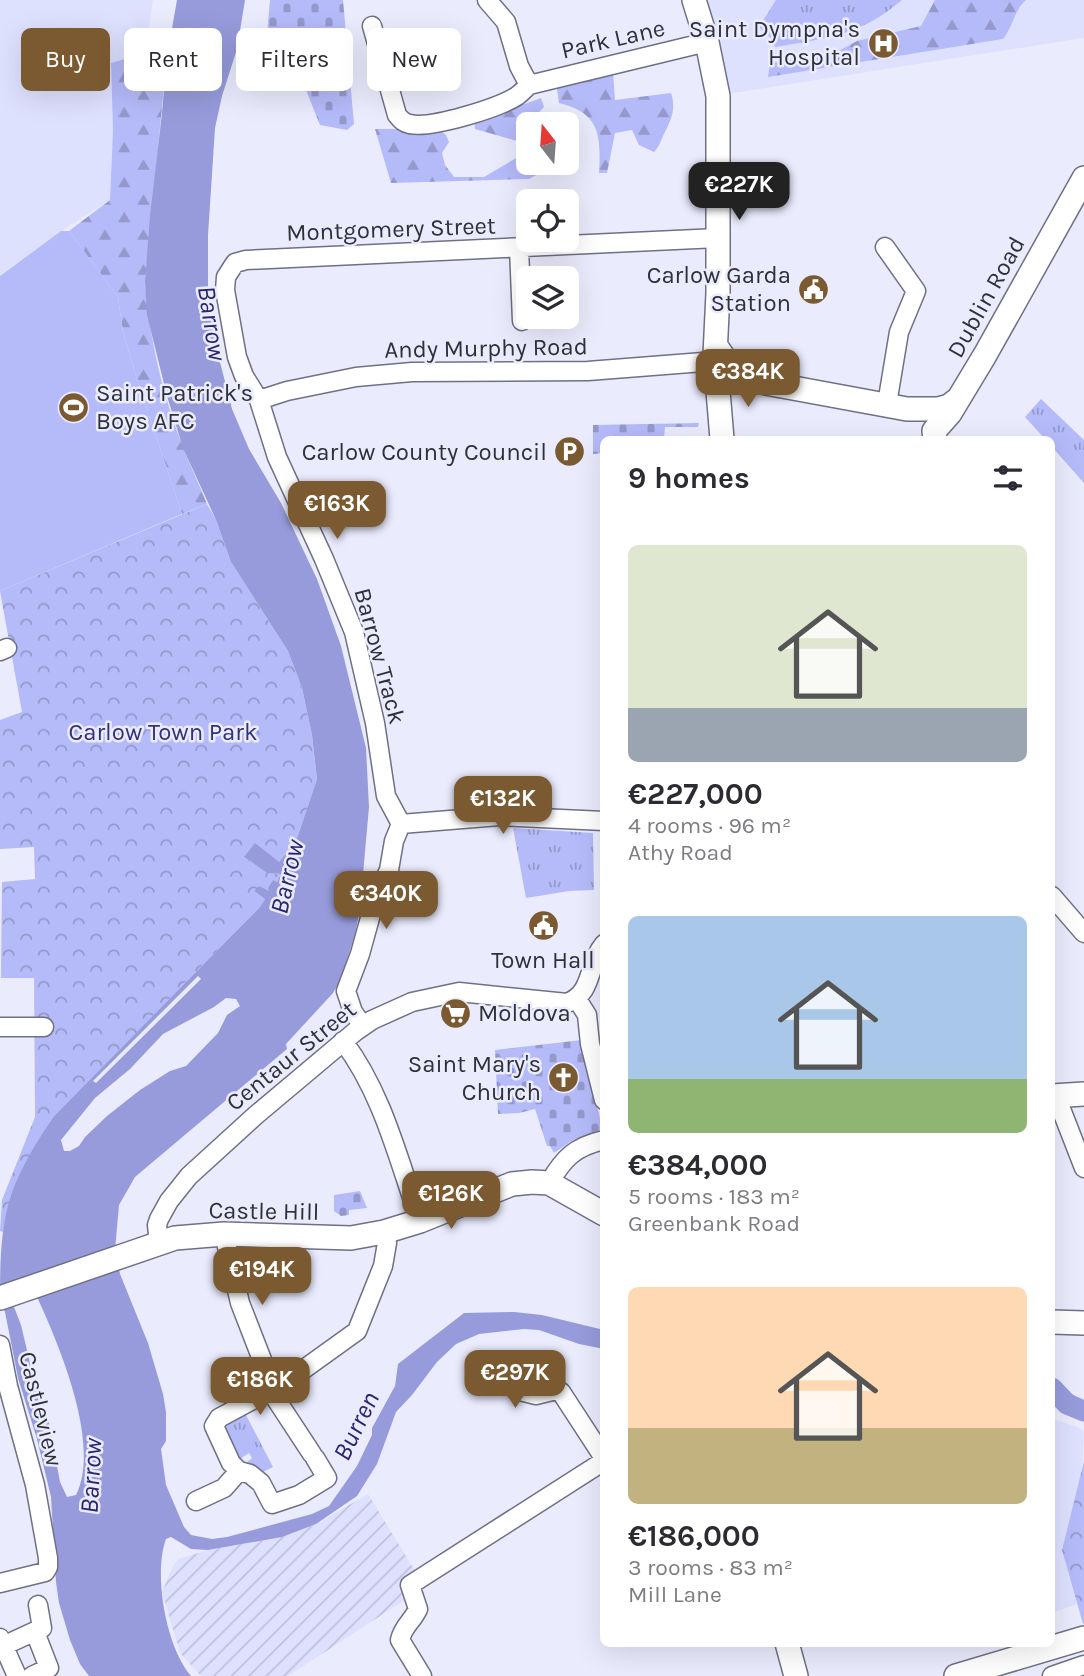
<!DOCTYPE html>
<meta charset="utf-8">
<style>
:root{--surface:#fff;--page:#f7f7f7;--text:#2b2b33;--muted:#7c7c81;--accent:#7b5a31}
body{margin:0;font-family:Karla,sans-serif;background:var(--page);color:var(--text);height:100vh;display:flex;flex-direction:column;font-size:26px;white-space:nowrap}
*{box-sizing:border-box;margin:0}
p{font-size:23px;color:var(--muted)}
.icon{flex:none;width:38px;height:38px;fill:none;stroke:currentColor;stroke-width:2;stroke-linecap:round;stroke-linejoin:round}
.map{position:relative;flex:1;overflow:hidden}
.details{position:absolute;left:600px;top:436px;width:455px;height:1211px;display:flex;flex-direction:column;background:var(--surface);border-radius:10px;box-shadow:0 7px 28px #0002}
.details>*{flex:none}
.top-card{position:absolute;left:21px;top:28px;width:474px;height:63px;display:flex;gap:14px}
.needle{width:46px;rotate:343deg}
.fabs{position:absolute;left:516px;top:112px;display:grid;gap:14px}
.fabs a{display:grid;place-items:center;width:63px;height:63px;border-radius:10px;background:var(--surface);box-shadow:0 7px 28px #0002;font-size:35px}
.price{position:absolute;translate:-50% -60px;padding:0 16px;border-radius:14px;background:var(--accent);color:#fff;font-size:23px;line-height:46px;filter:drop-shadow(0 2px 4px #0008)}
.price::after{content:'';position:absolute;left:50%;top:42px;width:21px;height:16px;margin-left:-10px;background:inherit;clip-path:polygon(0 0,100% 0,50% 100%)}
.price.active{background:#222;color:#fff}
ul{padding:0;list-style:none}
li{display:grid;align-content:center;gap:14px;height:371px;padding:0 28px}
li span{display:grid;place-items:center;height:217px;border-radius:10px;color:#555}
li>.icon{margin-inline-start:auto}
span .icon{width:126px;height:126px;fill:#fffc;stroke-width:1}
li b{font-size:30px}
h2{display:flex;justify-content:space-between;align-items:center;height:84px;padding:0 28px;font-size:30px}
.chip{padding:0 24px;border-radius:10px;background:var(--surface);box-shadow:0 7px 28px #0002;font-size:24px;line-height:63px}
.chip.active{background:var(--accent);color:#fff}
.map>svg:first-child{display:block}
.built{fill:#dee1fe}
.industrial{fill:url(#industrial-furrows)}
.grass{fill:url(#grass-tufts)}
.forest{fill:url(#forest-firs)}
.cemetery{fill:url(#cemetery-stones)}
.park{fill:url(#park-crowns)}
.pitch{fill:#b5baf9}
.water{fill:#979bdb;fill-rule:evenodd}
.pier{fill:#eaecfe}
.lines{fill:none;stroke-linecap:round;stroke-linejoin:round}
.river{stroke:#979bdb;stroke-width:21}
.minor-casing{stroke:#6e7084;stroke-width:21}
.major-casing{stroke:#6e7084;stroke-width:26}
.minor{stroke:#fff;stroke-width:18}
.major{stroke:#fff;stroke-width:23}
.labels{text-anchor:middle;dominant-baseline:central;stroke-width:5;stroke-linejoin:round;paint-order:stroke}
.poi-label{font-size:24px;fill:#2f3038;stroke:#eaecfe;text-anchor:end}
.street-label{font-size:24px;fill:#2f3038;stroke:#eaecfe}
.park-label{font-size:24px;fill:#34307a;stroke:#eaecfe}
.water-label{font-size:26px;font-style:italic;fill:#2b256e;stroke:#eaecfe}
</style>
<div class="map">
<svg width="1084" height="1676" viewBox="0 0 1084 1676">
<defs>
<pattern id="industrial-furrows" width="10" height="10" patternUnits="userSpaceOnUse" patternTransform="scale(1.75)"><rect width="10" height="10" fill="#dee1fe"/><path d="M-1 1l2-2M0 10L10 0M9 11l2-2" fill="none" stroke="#bfc1da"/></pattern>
<pattern id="grass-tufts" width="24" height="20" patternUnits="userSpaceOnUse" patternTransform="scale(1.75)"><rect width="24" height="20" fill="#b5baf9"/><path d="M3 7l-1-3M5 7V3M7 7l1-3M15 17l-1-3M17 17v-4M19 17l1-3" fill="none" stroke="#9498cb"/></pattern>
<pattern id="forest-firs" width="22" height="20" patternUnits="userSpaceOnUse" patternTransform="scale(1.75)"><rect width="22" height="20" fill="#b5baf9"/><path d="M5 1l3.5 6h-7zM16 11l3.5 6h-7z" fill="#9498cb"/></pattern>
<pattern id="cemetery-stones" width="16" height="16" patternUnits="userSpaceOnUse" patternTransform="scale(1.75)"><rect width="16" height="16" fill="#b5baf9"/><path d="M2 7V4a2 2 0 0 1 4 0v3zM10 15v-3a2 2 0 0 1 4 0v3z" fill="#9498cb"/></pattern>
<pattern id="park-crowns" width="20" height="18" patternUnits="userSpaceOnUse" patternTransform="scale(1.75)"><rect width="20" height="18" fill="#b5baf9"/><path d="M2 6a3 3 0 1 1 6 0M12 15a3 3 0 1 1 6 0" fill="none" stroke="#9498cb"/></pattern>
</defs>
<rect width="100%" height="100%" fill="#eaecfe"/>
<path class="built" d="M0,0H153L145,54L111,64L113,130L110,200L61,231L0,275Z
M703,0H1084V38L727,94Z
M1052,1419L1075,1426L1084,1431L1082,1473L1062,1550L1077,1604L1052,1613Z"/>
<path class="industrial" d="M368,1494L417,1574L401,1583L408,1598L288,1676H201L180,1653L162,1592L171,1570L178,1559L208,1550L282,1537L316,1524Z"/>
<path class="grass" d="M776,0H902C860,36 827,38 775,47L771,38L759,27Z
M1041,399L1084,440V483L1052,447V439H1045L1025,417Z
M513,828L593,833L594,890L569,891L526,898Z
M245,1413L273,1467L263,1472L246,1463L252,1458L249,1453L240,1459L225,1429L228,1422Z"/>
<path class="forest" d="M935,0H1026C1014,10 1013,27 1003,39L768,77L770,63L833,54L857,41L921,26Z
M168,46L145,281C149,337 163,397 184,449C191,468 200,486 207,504L182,514L136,376L123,332L118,297L69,231L110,200L113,130L111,63Z
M613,73L615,100L671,93C676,108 672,118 665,132C661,139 660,146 654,152L639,145L632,130L615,133L607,173H599C601,135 600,113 559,103L556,82Z
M541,98L544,107L528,124V163H543L570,171L540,173L529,179L391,183L375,129H438L446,135L449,142L442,153L445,165L454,177H484L523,154L517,141L475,129L474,119L506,111Z"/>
<path class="cemetery" d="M270,0H343L354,124L347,130L320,125L295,63H261L267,34Z
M699,423L698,427H665L664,439H604V453L593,454V425Z
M582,1040L602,1127L600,1130L573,1140L554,1153L550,1146H547L535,1109L519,1113L498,1114L495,1050Z
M360,1191L367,1208L349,1210V1215L341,1216L334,1211V1195Z"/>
<path class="park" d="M207,504L216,520L231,562L288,651L302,688L312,735L317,779L296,841L279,862L244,857L267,873L281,874L277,882L273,880L269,891H254L265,899L260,907L55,1115L11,1195L3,1232L0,1231L2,1200L35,1117L34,978H1L2,882L35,879L34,847L0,849V720L22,712L0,591Z
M1084,1461V1623L1083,1624L1062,1550Z"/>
<path class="pitch" d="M61,231H69L118,297L123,332L136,376L182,514L0,591V276Z"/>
<path class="water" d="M177,0H245L237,49L222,96L215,128L208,235V300L220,362L232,409L249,449L281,503L317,579L341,646L366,748L369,807L360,908L355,935L339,983L333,993L286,1044L287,1049L135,1177L119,1205L115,1250L120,1274L148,1343L163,1394L166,1412V1441L161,1449L166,1485L184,1527L191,1535L212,1539L227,1537L312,1514L329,1506L357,1466L372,1435V1428L395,1386L398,1364L464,1313L514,1312L542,1315L604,1330V1349L579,1344L539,1330L524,1329L479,1334L456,1344L437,1362L412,1395L396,1412L377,1464L357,1496L316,1524L282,1537L208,1550L191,1549L171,1537L166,1539C153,1574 166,1647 191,1676H89L80,1664L70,1640L59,1603L56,1582L51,1497L37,1439L18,1378L5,1312L0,1302C0,1267 0,1229 11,1195C21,1167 38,1139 55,1115L260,907L265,899L254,891L259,886L269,891L268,888L273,880L277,882L281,874L267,873L244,857L255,843L279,862L296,841L317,779L312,735L302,688L288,651L231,562L216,520L183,448L167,396L147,315L145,281L150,216L162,113L167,57ZM226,998L236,999L240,1006L227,1015L218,1033L186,1066L170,1071L140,1090L107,1116L85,1137L79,1146L70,1151H64L61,1140L95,1098L130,1069L163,1034L214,1007ZM29,1280C54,1332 103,1441 76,1495L67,1497L60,1482L49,1423L35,1384L21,1325L7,1289Z
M1052,1383L1084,1401L1074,1415L1052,1402Z"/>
<path class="pier" d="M198,976L201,979L96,1083L93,1081Z"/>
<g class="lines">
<path class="river" d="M1052,1388L1067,1404L1084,1411"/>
<defs>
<path id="minor" d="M487,0L506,22L519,66L529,85
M372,26L397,115C401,120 404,123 410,124C431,129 498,108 517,96C521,93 525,89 529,85
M529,85L707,42
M885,247L916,291L899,332L887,404
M519,248L522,321
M259,400L287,391L356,377L412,372L588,371L716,361
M0,651L7,648
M401,824L386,796L375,723L354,632L324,559L277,457L259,400L244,376L237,357L225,290L226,277L235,263L246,260L718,238
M401,824L499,816L604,821
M1052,896L1084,933
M577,999L587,1015L590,1044L604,1100
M363,1026L353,1012L346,991L360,954L375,900L389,870L394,841L401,824
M0,1027H44
M343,1041C383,1094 398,1159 420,1221
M1056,1096L1084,1168
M549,1183C564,1158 574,1147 604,1140
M224,1234L240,1303L273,1388
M159,1243L157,1225L159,1219L169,1201L189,1176L256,1115L356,1031L372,1020L412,1002L459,992L567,1003C594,993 587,964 604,944
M0,1345L8,1386L35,1485L48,1558V1567L45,1572L0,1583
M503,1371L516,1390L536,1395L556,1390L561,1392L604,1458
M270,1390L312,1454
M315,1458L327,1478L299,1495L272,1504L261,1483L250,1474L239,1471L231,1463L214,1426L219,1418L286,1382L357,1331L383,1266L387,1243L384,1232
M196,1501L224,1488L239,1471
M0,1638L17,1676
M3,1646L42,1628L38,1605
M32,1676L49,1668L35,1632
M422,1676L400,1640C403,1626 412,1622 418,1609L410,1585L604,1461
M1052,1676L1084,1665"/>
<path id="major" d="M694,0L707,42L718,96V293L715,355L722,439
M716,346L731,368L750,380L907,409H938L949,406L958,399
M935,439L934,431L950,413L985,355L1084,178
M1052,1096L1084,1094
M0,1298L175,1238L224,1234L351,1238L384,1232L420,1221L512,1184L532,1182L549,1183L604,1214
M1052,1322L1084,1323
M787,1643L796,1676
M956,1676L1084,1638"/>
</defs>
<use href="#minor" class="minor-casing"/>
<use href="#major" class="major-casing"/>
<use href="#minor" class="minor"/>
<use href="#major" class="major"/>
</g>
<defs>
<symbol id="hospital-disc" viewBox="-11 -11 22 22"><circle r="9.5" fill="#7b5a31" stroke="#eaecfe"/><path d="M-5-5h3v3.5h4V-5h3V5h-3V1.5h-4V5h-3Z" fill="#fff"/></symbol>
<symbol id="civic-disc" viewBox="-11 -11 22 22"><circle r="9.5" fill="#7b5a31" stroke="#eaecfe"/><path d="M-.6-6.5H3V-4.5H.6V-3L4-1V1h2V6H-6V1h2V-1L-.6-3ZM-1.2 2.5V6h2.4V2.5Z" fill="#fff"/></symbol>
<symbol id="stadium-disc" viewBox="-11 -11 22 22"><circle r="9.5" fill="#7b5a31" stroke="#eaecfe"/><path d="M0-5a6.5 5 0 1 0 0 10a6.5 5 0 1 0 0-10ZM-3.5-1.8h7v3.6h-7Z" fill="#fff"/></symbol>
<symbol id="parking-disc" viewBox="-11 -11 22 22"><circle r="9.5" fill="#7b5a31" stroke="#eaecfe"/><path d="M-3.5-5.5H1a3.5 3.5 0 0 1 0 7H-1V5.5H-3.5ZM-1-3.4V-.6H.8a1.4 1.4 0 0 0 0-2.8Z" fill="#fff"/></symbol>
<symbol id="supermarket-disc" viewBox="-11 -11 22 22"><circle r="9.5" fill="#7b5a31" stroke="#eaecfe"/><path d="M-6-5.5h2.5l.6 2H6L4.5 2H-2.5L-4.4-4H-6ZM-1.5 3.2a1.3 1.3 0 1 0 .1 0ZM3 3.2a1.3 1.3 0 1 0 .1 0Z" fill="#fff"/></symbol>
<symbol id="church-disc" viewBox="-11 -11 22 22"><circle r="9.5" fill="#7b5a31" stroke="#eaecfe"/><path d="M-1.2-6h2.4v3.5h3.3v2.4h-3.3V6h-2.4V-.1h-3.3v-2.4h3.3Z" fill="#fff"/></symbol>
</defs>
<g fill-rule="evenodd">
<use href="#hospital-disc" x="866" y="26" width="35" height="35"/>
<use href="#civic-disc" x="796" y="272" width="35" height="35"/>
<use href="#stadium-disc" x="56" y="390" width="35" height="35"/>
<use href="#parking-disc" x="552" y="434" width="35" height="35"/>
<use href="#civic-disc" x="526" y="908" width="35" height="35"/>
<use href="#supermarket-disc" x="438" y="996" width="35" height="35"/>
<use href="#church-disc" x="546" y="1060" width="35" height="35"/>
</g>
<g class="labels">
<g class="poi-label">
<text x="860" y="29">Saint Dympna's<tspan x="860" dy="28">Hospital</tspan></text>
<text x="791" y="275">Carlow Garda<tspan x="791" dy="28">Station</tspan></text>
<text x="96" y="393" text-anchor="start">Saint Patrick's<tspan x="96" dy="28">Boys AFC</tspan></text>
<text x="547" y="452">Carlow County Council</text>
<text x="543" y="960" text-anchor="middle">Town Hall</text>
<text x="478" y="1013" text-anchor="start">Moldova</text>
<text x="541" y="1064">Saint Mary's<tspan x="541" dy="28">Church</tspan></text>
</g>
<g class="street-label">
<text transform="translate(613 39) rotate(-13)">Park Lane</text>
<text transform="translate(391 229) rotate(-2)">Montgomery Street</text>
<text transform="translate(986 297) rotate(-61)">Dublin Road</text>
<text transform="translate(486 348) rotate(-1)">Andy Murphy Road</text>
<text transform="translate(380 656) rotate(75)">Barrow Track</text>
<text transform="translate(291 1056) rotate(-39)">Centaur Street</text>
<text transform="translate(264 1211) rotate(1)">Castle Hill</text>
<text transform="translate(41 1409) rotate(76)">Castleview</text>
</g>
<g class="park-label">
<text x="163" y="732">Carlow Town Park</text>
</g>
<g class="water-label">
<text transform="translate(212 323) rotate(81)">Barrow</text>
<text transform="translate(287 877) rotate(-77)">Barrow</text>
<text transform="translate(356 1426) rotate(-64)">Burren</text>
<text transform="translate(91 1476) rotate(-87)">Barrow</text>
</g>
</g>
</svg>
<div class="fabs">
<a><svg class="needle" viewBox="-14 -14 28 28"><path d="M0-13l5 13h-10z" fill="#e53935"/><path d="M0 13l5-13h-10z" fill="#7c7c81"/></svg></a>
<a><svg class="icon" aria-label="locate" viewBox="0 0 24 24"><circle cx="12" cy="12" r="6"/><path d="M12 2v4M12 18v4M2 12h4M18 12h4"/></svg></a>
<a><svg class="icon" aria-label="layers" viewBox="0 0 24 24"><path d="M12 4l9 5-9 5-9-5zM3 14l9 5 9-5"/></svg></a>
</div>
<b class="price active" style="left:739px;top:222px">€227K</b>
<b class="price" style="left:748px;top:409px">€384K</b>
<b class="price" style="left:337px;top:541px">€163K</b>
<b class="price" style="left:503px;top:836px">€132K</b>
<b class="price" style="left:386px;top:931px">€340K</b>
<b class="price" style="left:451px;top:1231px">€126K</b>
<b class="price" style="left:262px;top:1307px">€194K</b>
<b class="price" style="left:515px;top:1410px">€297K</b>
<b class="price" style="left:260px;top:1417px">€186K</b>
<div class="top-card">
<a class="chip active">Buy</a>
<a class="chip">Rent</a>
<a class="chip">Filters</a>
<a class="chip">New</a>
</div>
<section class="details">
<h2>9 homes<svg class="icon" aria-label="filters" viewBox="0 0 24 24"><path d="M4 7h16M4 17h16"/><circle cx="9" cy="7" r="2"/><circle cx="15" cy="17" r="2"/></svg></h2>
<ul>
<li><span style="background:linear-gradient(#dfe7d0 75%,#9aa5b1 0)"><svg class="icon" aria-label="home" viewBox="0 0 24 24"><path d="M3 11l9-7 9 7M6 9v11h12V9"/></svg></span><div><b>€227,000</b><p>4 rooms · 96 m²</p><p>Athy Road</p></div></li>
<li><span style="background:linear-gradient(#a9c7e8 75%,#8fb573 0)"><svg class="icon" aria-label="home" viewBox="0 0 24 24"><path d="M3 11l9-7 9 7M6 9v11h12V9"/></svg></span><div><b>€384,000</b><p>5 rooms · 183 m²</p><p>Greenbank Road</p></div></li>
<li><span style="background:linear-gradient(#ffd9b3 65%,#c2b280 0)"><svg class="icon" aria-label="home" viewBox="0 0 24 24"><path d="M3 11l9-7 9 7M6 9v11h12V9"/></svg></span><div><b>€186,000</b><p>3 rooms · 83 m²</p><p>Mill Lane</p></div></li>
</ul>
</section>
</div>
